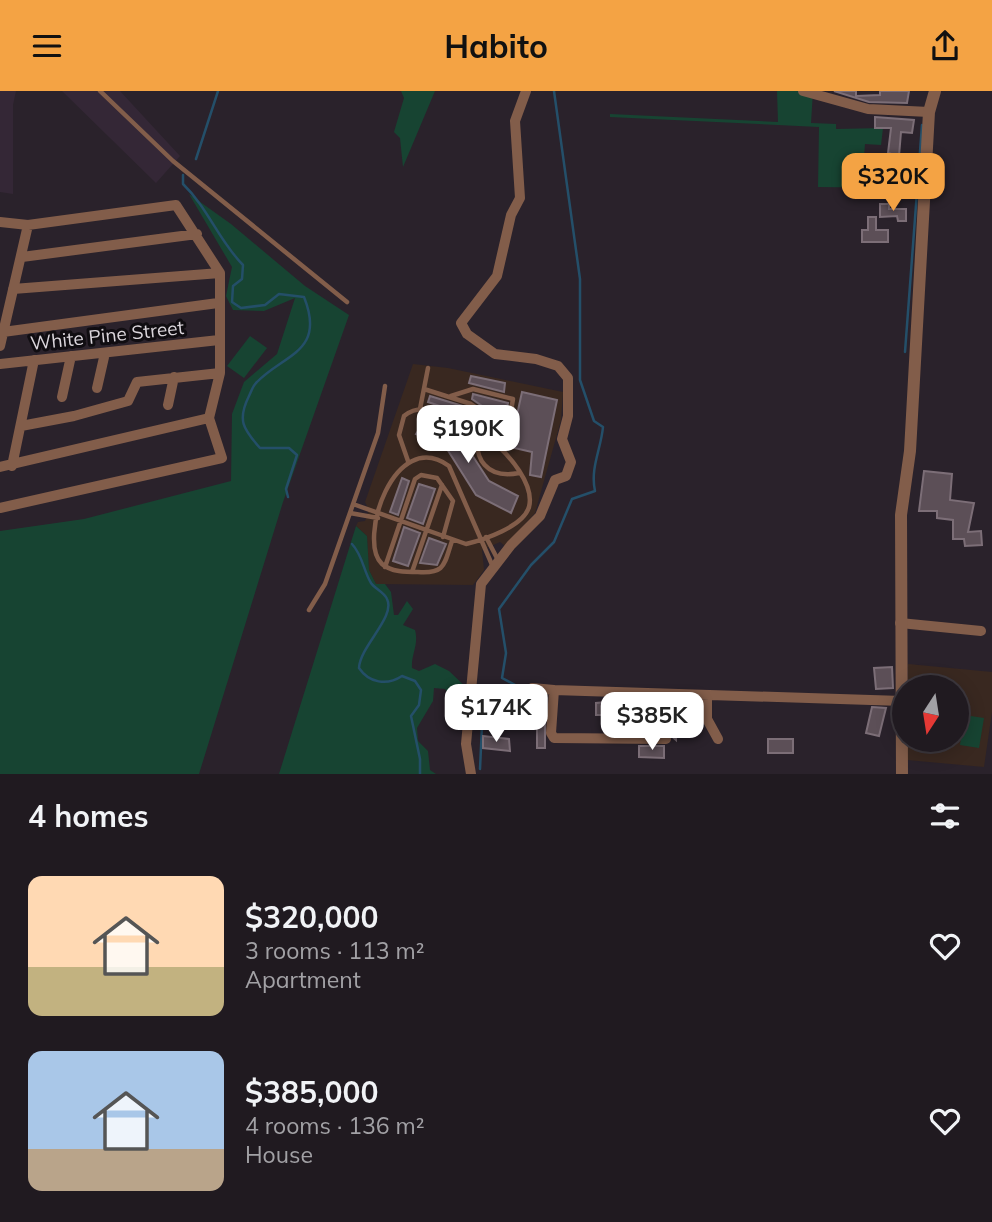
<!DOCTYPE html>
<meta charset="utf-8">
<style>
:root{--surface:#201a20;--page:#282329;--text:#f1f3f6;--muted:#a2a1a5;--line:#3d383e;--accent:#f4a344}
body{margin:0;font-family:Mulish,sans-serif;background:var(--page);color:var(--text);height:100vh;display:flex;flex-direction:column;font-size:26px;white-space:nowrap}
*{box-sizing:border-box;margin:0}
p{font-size:23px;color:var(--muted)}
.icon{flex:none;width:38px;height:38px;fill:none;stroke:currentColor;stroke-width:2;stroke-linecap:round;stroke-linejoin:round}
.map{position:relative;height:683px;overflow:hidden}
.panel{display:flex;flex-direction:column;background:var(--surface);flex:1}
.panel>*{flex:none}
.needle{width:46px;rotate:192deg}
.tools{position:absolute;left:892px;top:584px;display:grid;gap:14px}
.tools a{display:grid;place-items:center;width:77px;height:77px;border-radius:50%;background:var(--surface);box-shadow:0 4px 18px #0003,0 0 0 2px var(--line);font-size:35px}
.price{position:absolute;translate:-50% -60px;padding:0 16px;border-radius:14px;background:#fff;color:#222;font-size:23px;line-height:46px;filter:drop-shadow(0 2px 4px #0008)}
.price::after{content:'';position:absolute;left:50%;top:42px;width:21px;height:16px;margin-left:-10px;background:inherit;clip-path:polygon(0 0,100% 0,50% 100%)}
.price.selected{background:var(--accent);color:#111}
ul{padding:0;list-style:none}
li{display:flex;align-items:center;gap:21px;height:175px;padding:0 28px}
li span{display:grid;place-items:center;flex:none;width:196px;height:140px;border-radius:14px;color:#555}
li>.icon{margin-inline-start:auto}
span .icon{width:84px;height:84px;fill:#fffc;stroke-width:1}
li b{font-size:30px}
h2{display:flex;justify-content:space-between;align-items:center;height:84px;padding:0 28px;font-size:30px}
header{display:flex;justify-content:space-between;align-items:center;height:91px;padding:0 28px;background:var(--accent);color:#111;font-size:32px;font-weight:700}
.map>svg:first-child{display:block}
.commercial{fill:#392820}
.built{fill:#342736}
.green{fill:#174432}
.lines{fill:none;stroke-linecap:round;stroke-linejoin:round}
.stream{stroke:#244f69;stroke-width:2.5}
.building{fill:#5c4f57;stroke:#7c6e77;stroke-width:2}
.service{stroke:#825d4a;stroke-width:4.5}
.minor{stroke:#825d4a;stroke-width:10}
.tertiary{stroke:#825d4a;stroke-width:12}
.labels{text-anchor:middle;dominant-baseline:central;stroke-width:6;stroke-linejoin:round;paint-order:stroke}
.street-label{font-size:19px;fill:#dad5db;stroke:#100d11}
</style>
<header><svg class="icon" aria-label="menu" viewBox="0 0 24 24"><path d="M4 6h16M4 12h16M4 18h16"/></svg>Habito<svg class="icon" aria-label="share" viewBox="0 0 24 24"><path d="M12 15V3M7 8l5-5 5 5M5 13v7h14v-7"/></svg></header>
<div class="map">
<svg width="992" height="683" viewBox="0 0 992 683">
<rect width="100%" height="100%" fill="#2a222b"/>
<path class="commercial" d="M413,273L448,277L563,301L561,329L535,422L505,455L500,451L482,459L484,479L473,494L376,493L369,479L367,445L356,435L358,431L365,430L369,419L365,411Z
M908,573L992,581V621L984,676L907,669V649H957V597H908Z"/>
<path class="built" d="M0,0H16L13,14V103L0,101Z
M62,0H120L180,65L156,92Z"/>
<path class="green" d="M401,0H435L403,76L400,47L394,41L404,7Z
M777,0H813L811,32L836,33V38L883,37L881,54L865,53L864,66L897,71L893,97L818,96L819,36L610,26V23L778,31Z
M189,103L231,133L305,195L349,224L283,411L199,683H0V440L84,428L231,390L232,323L244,291L277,263L295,207L264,220L233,219L226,205L232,176Z
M250,245L267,257L244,287L227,275Z
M356,435L367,445L369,479L376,493H385L391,501L394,524H398L407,510L413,518L403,534L415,539C419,554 411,563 412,577L419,580L435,573L449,580L469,599L466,620H461L445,598L434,597L433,610L417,637L418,650L428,660L430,679L436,683H279Z
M964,624L984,627L979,657L960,654Z"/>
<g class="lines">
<path class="stream" d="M196,68L218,0
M183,84V93C208,117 219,150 243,174L242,188L233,195L232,211L241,217L265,214L279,203L304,206C326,261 284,263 257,291C253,294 251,301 249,305C237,329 243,338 260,357H289L297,364L286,398L288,406
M905,261L922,34
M352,453C363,465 363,479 371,492C375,498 384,501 387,508C396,526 360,555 359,577C369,592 387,595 402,585L415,590L421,599L419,614L411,625L420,668V683
M480,678L482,635L487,626C505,622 511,613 519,596L502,587L506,562L499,518L531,474L554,451L572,408L595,400C590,377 601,358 603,336L594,330L580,289V188L554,0"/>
</g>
<path class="building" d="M834,0H856V5L880,4V0H909L907,12L869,11Z
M875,26L914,29L912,42L901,41L899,65L888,62L891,37H875Z
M880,113H889V118H906V130H898L897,125L880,126Z
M868,126H876V139H888V151H862V139H868Z
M471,285L505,292L504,301L469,292Z
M522,301L557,309L541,386L530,384L532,361L510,356Z
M473,303L508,312L504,330L472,308Z
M430,305L469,317L502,342L499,346L466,324L428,311Z
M426,327L459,344L489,390L518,405L511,422L476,404L447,358L416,343Z
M924,380L952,383L950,409L974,412L968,441L981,440L982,454L965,455L964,448H953V429L937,427V420H919Z
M402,387L409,390L398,424L390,421Z
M419,393L435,398L423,433L407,427Z
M404,436L420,442L408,475L393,470Z
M429,447L446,453L437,474L420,472Z
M892,576L893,597L876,598L874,577Z
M537,605L545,606V657H537Z
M607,608H615L616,623L641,621V609H650V614H660V632H666V637H676V649L667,641L639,640V633H605V624H596V612L607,611Z
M872,616L886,617L879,645L866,642Z
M483,645L509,648L510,660L483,657Z
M768,648H793V662H768Z
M639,655H664V667L639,666Z"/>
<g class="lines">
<path class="service" d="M100,0L173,70L347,211
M424,298L471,313L509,339
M451,305L473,298L513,308L504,360
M420,318L428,277
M479,339C472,369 488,388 519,382
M353,413L466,453C483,449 523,436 529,416C540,374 440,294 404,325L399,344L408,370
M350,422L378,427
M486,446L498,469
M452,450C444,473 446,483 418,481C406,481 391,481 382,473C357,450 394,335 449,375L493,476
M385,476L415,388L421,384L437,387L453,410L443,446
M412,481L442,394
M309,519L325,493L378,342L385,295"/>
<path class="minor" d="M803,0L868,18L929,21
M0,131L28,134L176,114L220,182V282L209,327L222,367L0,417
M22,166L197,143
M13,198L220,182
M3,241L218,212
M0,255L28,134
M0,273L219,249
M97,297L105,262
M62,306L71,265
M168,314L174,286
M21,335L74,325L128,310L137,291L220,282
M12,375L34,269
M0,376L209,327
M900,532L981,540
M532,597L554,599
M707,604V628L718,648
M666,648L554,647L551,642L554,599L902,610
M471,683L466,653L481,493L511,454L540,425L555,389L566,385L571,371L562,348L568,325V287L558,275L536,268L495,263L467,243L461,232L497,185L511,124L520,107L515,30L526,0"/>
<path class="tertiary" d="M902,683L901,424L910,360L929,21L935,0"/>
</g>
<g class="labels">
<g class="street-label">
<text transform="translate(107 244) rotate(-6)">White Pine Street</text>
</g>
</g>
</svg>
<div class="tools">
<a><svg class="needle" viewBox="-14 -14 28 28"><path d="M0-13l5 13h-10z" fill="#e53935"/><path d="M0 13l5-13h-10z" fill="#a2a1a5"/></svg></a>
</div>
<b class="price selected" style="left:893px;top:122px">$320K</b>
<b class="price" style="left:468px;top:374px">$190K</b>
<b class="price" style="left:496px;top:653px">$174K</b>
<b class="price" style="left:652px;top:661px">$385K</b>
</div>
<section class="panel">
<h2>4 homes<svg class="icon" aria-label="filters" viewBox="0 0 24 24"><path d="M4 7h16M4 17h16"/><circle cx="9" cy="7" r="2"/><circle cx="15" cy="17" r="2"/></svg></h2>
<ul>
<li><span style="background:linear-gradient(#ffd9b3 65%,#c2b280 0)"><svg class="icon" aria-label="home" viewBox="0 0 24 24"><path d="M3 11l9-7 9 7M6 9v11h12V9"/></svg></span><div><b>$320,000</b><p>3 rooms · 113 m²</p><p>Apartment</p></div><svg class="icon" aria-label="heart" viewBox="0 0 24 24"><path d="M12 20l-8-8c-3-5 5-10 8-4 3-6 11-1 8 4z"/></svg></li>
<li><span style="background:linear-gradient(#a9c7e8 70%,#b9a48a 0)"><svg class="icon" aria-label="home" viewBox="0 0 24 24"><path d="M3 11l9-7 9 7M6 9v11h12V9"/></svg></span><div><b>$385,000</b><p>4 rooms · 136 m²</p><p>House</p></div><svg class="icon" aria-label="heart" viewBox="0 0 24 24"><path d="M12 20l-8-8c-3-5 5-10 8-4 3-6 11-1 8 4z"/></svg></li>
</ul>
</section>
